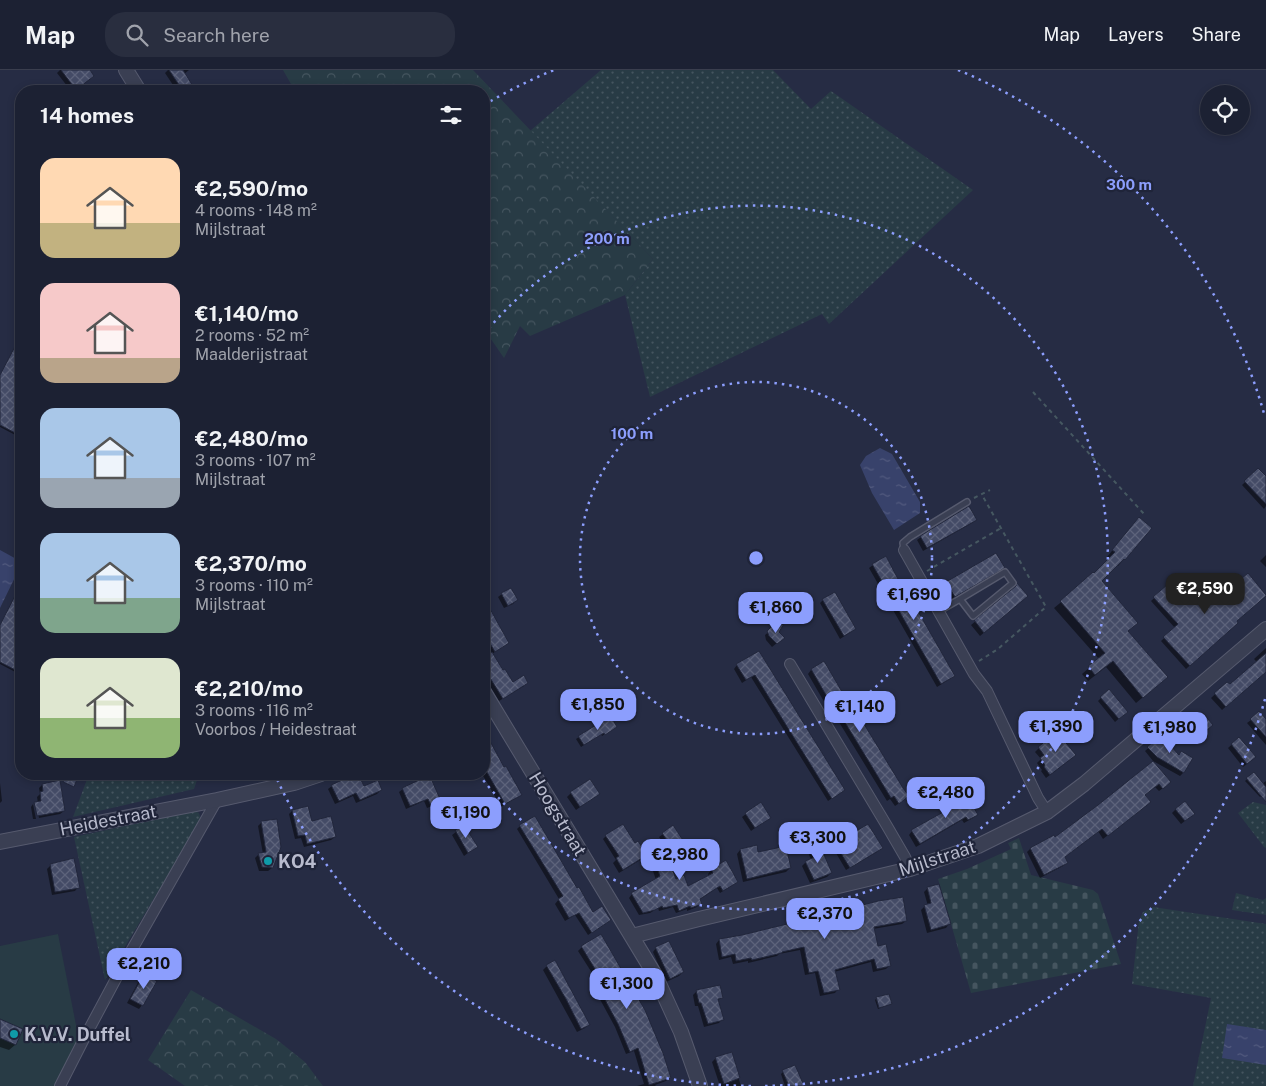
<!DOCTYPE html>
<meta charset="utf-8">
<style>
:root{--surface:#1c2133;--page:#292e3f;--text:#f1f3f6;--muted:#a0a3ac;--line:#3a3e4e;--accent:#8c9efd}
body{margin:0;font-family:"Public Sans",sans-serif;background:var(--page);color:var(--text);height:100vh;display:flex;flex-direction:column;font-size:19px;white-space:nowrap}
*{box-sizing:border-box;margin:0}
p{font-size:16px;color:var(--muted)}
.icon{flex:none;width:28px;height:28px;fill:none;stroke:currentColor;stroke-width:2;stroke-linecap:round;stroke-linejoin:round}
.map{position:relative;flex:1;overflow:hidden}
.details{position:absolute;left:15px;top:15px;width:475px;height:695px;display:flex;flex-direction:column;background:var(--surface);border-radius:20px;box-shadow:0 2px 8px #0003,0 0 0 1px var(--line)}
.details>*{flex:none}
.buttons{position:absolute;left:1200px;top:15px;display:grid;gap:10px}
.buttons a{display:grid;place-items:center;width:50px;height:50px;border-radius:50%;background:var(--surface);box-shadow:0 2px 8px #0003,0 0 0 1px var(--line);font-size:25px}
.price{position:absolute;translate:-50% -42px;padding:0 11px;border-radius:10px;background:var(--accent);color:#111;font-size:16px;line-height:32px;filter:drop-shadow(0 1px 2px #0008)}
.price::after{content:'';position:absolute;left:50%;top:30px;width:15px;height:11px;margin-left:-8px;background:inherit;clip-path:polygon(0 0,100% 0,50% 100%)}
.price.active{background:#222;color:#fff}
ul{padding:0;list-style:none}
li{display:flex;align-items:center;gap:15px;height:125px;padding:0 25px}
li span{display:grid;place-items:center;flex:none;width:140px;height:100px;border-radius:15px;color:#555}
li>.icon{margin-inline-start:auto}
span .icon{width:60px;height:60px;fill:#fffc;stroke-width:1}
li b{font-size:21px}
h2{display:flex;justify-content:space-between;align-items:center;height:60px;padding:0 25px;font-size:21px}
header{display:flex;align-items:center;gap:30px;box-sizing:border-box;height:70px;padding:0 25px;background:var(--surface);border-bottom:1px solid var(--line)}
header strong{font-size:24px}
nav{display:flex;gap:28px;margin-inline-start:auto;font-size:18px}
.search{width:350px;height:45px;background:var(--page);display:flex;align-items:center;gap:12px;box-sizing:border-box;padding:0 18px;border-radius:20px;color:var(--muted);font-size:19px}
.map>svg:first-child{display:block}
.grass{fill:url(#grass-dots)}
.forest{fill:url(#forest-crowns)}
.cemetery{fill:url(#cemetery-stones)}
.park{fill:#283b45}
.water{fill:url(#water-ripples)}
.shadow{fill:#0007}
.building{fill:url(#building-cross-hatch);stroke:#21263b}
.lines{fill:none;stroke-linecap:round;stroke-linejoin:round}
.service-casing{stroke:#565a6e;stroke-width:8}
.minor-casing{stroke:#565a6e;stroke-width:12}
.tertiary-casing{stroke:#565a6e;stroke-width:16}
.path{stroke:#465861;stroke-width:2;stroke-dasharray:4 4;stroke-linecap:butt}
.service{stroke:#3a3f53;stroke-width:5}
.minor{stroke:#3a3f53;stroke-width:10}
.tertiary{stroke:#3a3f53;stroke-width:14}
.ring{fill:none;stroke:#8c9efd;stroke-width:2.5;stroke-dasharray:2.5 5}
.culture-dot{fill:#0f9aa8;stroke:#1f2439;stroke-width:2}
.labels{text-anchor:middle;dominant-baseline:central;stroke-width:4.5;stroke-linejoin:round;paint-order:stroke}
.street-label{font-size:18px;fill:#b8bbcd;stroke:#1f2439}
.poi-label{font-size:18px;font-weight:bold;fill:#b8bbcd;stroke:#1f2439;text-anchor:start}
.centre{fill:#8c9efd;stroke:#1f2439;stroke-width:2.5}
.ring-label{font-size:15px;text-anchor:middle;font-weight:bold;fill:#8c9efd;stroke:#1f2439;stroke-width:4.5;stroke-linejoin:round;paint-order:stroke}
</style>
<header>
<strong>Map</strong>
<div class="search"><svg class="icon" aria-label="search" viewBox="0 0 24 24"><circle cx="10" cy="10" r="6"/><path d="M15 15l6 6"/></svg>Search here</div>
<nav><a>Map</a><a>Layers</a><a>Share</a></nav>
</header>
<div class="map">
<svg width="1266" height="1016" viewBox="0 0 1266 1016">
<defs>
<pattern id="grass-dots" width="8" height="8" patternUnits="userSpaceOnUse" patternTransform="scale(1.25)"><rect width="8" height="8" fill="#283b45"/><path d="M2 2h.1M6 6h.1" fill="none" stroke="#45555f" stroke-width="1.8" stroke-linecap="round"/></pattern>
<pattern id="forest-crowns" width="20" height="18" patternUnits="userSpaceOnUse" patternTransform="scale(1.25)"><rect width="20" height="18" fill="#283b45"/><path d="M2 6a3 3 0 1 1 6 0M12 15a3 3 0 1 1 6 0" fill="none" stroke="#45555f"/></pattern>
<pattern id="cemetery-stones" width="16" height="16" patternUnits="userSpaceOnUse" patternTransform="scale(1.25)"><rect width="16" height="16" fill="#283b45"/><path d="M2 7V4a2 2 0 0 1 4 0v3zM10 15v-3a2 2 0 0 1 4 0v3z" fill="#45555f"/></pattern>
<pattern id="water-ripples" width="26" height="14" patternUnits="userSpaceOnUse" patternTransform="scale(1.25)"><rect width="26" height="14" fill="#38426b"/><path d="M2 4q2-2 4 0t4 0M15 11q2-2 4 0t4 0" fill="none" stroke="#535b7f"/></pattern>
<pattern id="building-cross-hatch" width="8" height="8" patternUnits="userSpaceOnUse" patternTransform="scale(1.25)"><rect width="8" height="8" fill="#444b66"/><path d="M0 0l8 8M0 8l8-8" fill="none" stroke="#5d637b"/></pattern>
</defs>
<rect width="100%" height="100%" fill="#262c44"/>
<path class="grass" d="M601,0H773L811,39L831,21L973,120L829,254L822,244L650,327L625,225L653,189L530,61Z
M89,704H199L194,719L73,747Z
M1253,732L1266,735V778L1264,777L1238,743Z
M195,741L199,743L201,750L105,910L74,767Z
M1236,823L1263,830L1266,828V845L1232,840Z
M1153,837L1266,854V1016H1193L1211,928L1132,914L1139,851L1143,842Z"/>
<path class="forest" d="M283,0H473L653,189L625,225L530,266L520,256L504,288L484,259V21H295Z
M191,920L276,969L305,992L323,1016H185L148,990Z"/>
<path class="cemetery" d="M1019,768L1031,805L1093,820L1098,824L1121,894L971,923L938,809L967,799L1011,779L1008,773Z"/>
<path class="park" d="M58,864L79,970L57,1016H0V876Z"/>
<path class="water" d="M880,378L892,384L920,432V443L894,460L872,423L860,395L866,386Z
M0,480L20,491L21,495L0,538Z
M1227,954L1266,960V995L1222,988Z"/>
<path class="shadow" d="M60,0H88L89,10L73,21H71L57,3Z
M168,0H189L184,4L194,21H177L165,3Z
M21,265V368L0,357V306Z
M1258,400L1266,408V436L1264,439L1242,415Z
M976,449L972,453L923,481L917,470L921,467Z
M1133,455L1150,458L1124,489L1118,496L1116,495L1100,511L1127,561L1160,613L1136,633L1106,597L1088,611L1082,604L1099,589L1054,538L1094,505L1110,489L1107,487Z
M1266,485V497L1260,491Z
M873,495L953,606L950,609L937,617L869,498Z
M1000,501L951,529L944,516L947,513Z
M1175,509L1193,530L1235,552L1233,556L1186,599L1161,571L1175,558L1151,531Z
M21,514V605L0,594V556Z
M1013,520L1023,530L980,566L971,555Z
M502,524L516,530L513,534L504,538L498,527Z
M823,530L855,559L851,562L840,569L820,533Z
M484,531L507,573L492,584L503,602L512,613L524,616L499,631L484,606V588L491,584L484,572Z
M772,559L778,562L783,568L772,577L766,570L765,565Z
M1266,578V595L1252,613L1222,640L1211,628L1227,613L1230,616L1257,592L1254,589Z
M758,583L844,720L828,731L751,607L742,613L734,599L737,595Z
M824,593L904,730L895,736L890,729L887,731L828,634L826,635L808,604L811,600Z
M1101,628L1123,645L1115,652L1098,631Z
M1251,650L1266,651V675L1247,653Z
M616,657L602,666L601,664L581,677L576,669L579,667Z
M1185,658H1208L1191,673L1181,661Z
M485,666L520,724L516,728L501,737L482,704H484V667Z
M1161,667L1178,686L1181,683L1191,689L1183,703L1180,706L1153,691L1145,681Z
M1239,668L1251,691L1243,697L1228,678Z
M1039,678L1071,689L1046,708L1041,701L1042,700L1037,693L1041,689L1035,682Z
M1153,693L1166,716L1159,721L1154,716L1143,725L1145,736L1103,769L1098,761L1064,787L1066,793L1063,796L1040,808L1027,782L1030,779L1054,769Z
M427,704L439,731L435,735L427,738L424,731L406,739L399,722L403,719L416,713L415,711L418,708Z
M1253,704L1262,714L1266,711V722L1260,727L1245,711Z
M0,713L2,731L0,733Z
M42,715L64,741L60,744L39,748L36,734H33L38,733L37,727L40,724L39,718Z
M332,716L363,718L381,720L377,724L356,733L353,726L335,734L328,719Z
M571,723L594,727L576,740L567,727Z
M952,731L976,745L973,748L964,753L962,750L916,777L909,765L912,761L951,739L948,735Z
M33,734L36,749H33L31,737Z
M1176,739L1190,747L1181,754L1172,743Z
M292,741L311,752L335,767L331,770L304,777L301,768L295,769L289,744Z
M746,744L769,748L751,761L742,747Z
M262,752L272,798L268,801H259L255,788L259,784H263L258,756Z
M464,756L476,777L464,786L452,765Z
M520,756L577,820L593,844L610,850L606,853L588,865L575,845L565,851L555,834L559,829L517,759Z
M673,757L689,781L685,784L669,794L675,810L688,818L709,806L708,804L711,800L725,792L737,812L733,815L720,823L717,818L699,830L700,833L697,837L687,841V839L676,843L673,837L659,841L658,838L650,843L639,845L629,828L632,824L656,810L651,795L654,791L672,785L659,767Z
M606,766L635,775L645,785L642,789L619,803L613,793L616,790L603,769Z
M818,775L831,803L827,807L810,813L802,796L806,792L811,790L808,782L811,778Z
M836,775L881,778L877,782L846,800L833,778Z
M740,780L757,784L790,798L786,802L743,812L737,784Z
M73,790L78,817L75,821L52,825L47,799L50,796Z
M928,818L949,854L946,858L927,863L921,840L924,837L928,836L924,822Z
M823,845L906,851L902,854L873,859L877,877L890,895L886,899L873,902L871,892L834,902L838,919L835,923L820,926L815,903L805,905L800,880L779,884L777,886L748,893V891L733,894L731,887L719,890L716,874L719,870L742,867L821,847Z
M582,877L670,1007L666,1011L655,1015L656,1016H637L644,1014L634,981L626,984L615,957L596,922L601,917L578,881Z
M656,878L683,902L679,906L666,912L653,882Z
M547,896L589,954L585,958L577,962L543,900Z
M144,906L142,935L139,939L127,933L140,909Z
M697,921L721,927L717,932L722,949L719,953L704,957L698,936H695L693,925Z
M877,928L891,934L878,939L875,930Z
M0,950L21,960L15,975L9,980L0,977Z
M731,984L741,1016H720L712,992L716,988Z
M784,1001L802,1016H785L781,1004Z"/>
<path class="building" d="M61,0H90L94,6L76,20Z
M169,0H183L196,21H183Z
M21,265V366L0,355V305Z
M1258,398L1266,406V434L1244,411Z
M969,436L977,450L927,478L920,466Z
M1139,447L1152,458L1125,490L1124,489L1102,511L1138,553L1128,561L1168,607L1143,628L1113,591L1095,605L1088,596L1105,583L1060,531L1093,502L1094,503L1115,482L1112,480Z
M996,483L1005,498L955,527L946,512Z
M886,486L909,530L911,529L955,606L941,614L872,494Z
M1248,503L1266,525V526L1237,551L1238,553L1190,596L1163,567L1178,554L1153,527L1175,508L1193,528L1205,517L1217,530Z
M1017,513L1028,526L984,563L974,550L1016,516Z
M21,514V603L0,592V555Z
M511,518L518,530L508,536L501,523Z
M835,522L856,559L844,566L822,529Z
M484,528L509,573L495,582L484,563Z
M784,554L779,562L785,568L777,574L769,566L767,561L771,557Z
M759,581L845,720L832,729L755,605L746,610L736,594Z
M492,582L503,600L505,599L513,612L524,605L528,613L503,629L484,598V587Z
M1266,583V602L1226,637L1214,623L1227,612L1230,614Z
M824,591L848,632L850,631L903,718L909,726L899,734L894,726L891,728L832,631L830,632L811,599Z
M1109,619L1128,642L1119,649L1100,627Z
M1259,641L1266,649V667L1250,649Z
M1202,642L1213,655L1195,670L1184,657Z
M611,646L617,657L605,665L604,663L584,675L578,666Z
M484,660L504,697L506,696L522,725L505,734L484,697Z
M1057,662L1076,685L1050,705L1044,697L1045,695L1040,688L1044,685L1038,677Z
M1161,665L1179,685L1181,681L1193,688L1184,703L1157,687L1147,677Z
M1239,667L1256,687L1247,694L1231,674Z
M1153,691L1171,712L1163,719L1159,714L1145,725L1151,732L1108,766L1102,759L1065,787L1068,793L1044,805L1030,778L1054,765L1055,767L1098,735Z
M1254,702L1266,717V732L1246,708Z
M67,704H79L74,717L63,712Z
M356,704H358L364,716L378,710L382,720L360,730L356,723L339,731L331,715Z
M425,704H429L441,731L431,736L428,729L410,736L402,718L419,710L418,707Z
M590,709L600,724L580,737L570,722Z
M60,710L65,741L37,746L34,732L41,731L40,722L43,721L42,714Z
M965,722L978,745L968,750L966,747L920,774L911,760L954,736L951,730Z
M1185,731L1195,744L1185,751L1175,739Z
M761,732L771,748L755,758L745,743Z
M308,736L312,751L331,746L336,767L307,774L305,765L298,766L292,740Z
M535,746L577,818L579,817L593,842L602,836L611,850L592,863L579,843L569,848L558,829L563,826L519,755Z
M277,749L281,777L273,798L262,797L258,783L266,782L261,751Z
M623,754L635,773L638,771L647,785L623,800L616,788L619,786L605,765Z
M868,754L883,778L850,798L835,774Z
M464,755L478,777L468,783L455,760Z
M673,755L690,781L670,793L676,809L684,805L688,816L713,803L711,799L726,790L738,812L723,821L720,816L700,829L702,834L691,838L690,836L679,841L677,835L663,838L662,836L655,840L643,843L631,823L660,806L654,790L675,782L662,763Z
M819,773L832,803L814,810L805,791L815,787L811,777Z
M757,775L758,782L786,776L791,798L747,809L740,779Z
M74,788L80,818L55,822L50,794Z
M939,814L951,854L931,860L924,835L931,833L927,817Z
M903,827L907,851L874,857L878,876L886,874L891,896L877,899L874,889L835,900L840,920L824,923L818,901L809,903L804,877L782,882V883L752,890L751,888L736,891L735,884L722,887L719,869L742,865L787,854L786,853L823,846L822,844L847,840V839L878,831Z
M601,864L645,940L663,983L671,1008L649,1015L638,978L630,982L618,954L598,917L604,914L581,876Z
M669,871L684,902L670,909L655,877Z
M555,890L590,955L581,959L566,929L546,895Z
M144,904L157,911L143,936L130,929Z
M720,915L723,928L718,929L724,950L708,954L701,933H699L696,920Z
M889,924L892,934L879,938L876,927Z
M0,949L23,959L16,975L0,968Z
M732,982L740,1008L724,1014L715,987Z
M795,995L799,1004L804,1016H789L782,1000Z"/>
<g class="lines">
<defs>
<path id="service" d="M904,480L903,473L910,467L967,432
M939,541L960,529L973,546L1013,513L1005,502L960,529"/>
<path id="minor" d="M904,480L974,604L987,621L1038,728L1047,742
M790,594L887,756L905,787L910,799
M60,1016L87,963L126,890L217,730"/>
<path id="tertiary" d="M126,0L139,21
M484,622L655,905L681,962L700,1016
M0,772L217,730L294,713L321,704
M632,866L699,849L910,799L978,776L1047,742L1084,714L1266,559"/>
</defs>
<use href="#service" class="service-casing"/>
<use href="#minor" class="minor-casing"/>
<use href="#tertiary" class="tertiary-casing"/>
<path class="path" d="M1033,322L1145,445
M974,428L990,420
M927,501L1001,458
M979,591L998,579L1046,537L982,425
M484,603L488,610"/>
<use href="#service" class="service"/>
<use href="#minor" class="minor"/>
<use href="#tertiary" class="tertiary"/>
</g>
<g class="ring">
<circle cx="756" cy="488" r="176"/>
<path d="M484 264A352 352 0 1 1 479 705"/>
<path d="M1265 629A528 528 0 0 1 761 1016M751 1016A528 528 0 0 1 276 707M484 35A528 528 0 0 1 554 0M958 0A528 528 0 0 1 1265 347"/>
</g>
<g class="culture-dot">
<circle cx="268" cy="791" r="5"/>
<circle cx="14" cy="964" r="5"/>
</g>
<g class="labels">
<g class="street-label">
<text transform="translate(558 744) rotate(59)">Hoogstraat</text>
<text transform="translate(108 750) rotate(-11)">Heidestraat</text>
<text transform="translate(937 788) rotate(-18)">Mijlstraat</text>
</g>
<g class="poi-label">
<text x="278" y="791">KO4</text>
<text x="24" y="964">K.V.V. Duffel</text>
</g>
</g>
<circle cx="756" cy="488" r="8" class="centre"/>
<g class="ring-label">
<text x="1129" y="120">300 m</text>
<text x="607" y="174">200 m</text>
<text x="632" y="369">100 m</text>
</g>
</svg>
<div class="buttons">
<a><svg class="icon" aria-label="locate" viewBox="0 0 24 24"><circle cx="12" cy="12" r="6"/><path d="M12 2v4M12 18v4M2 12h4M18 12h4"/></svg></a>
</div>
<b class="price active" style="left:1205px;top:545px">€2,590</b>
<b class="price" style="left:914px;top:551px">€1,690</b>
<b class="price" style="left:776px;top:564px">€1,860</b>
<b class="price" style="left:598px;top:661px">€1,850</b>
<b class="price" style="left:860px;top:663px">€1,140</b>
<b class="price" style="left:1056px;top:683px">€1,390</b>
<b class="price" style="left:1170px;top:684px">€1,980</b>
<b class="price" style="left:946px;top:749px">€2,480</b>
<b class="price" style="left:466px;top:769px">€1,190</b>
<b class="price" style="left:818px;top:794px">€3,300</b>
<b class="price" style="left:680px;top:811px">€2,980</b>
<b class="price" style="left:825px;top:870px">€2,370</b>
<b class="price" style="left:144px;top:920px">€2,210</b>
<b class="price" style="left:627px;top:940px">€1,300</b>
<section class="details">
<h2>14 homes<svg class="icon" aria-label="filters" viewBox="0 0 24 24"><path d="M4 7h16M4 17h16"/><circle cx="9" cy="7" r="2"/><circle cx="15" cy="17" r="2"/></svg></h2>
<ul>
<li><span style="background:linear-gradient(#ffd9b3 65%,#c2b280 0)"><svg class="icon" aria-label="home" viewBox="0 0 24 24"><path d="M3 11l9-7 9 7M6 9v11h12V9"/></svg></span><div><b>€2,590/mo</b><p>4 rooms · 148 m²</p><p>Mijlstraat</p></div></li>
<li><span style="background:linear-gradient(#f6c9c9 75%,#b9a48a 0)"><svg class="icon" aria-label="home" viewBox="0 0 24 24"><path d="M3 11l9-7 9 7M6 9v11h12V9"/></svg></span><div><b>€1,140/mo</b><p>2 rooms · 52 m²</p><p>Maalderijstraat</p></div></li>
<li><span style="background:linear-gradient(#a9c7e8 70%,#9aa5b1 0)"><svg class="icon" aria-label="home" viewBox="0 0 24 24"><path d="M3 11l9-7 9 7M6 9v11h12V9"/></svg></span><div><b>€2,480/mo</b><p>3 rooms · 107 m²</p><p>Mijlstraat</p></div></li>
<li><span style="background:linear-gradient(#a9c7e8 65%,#7fa58c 0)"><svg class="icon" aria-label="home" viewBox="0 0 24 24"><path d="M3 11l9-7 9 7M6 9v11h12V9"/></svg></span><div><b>€2,370/mo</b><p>3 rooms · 110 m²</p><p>Mijlstraat</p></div></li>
<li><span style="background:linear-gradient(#dfe7d0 60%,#8fb573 0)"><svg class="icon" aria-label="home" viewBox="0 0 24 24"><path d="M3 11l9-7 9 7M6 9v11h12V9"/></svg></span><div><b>€2,210/mo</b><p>3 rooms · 116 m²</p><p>Voorbos / Heidestraat</p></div></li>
</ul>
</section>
</div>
